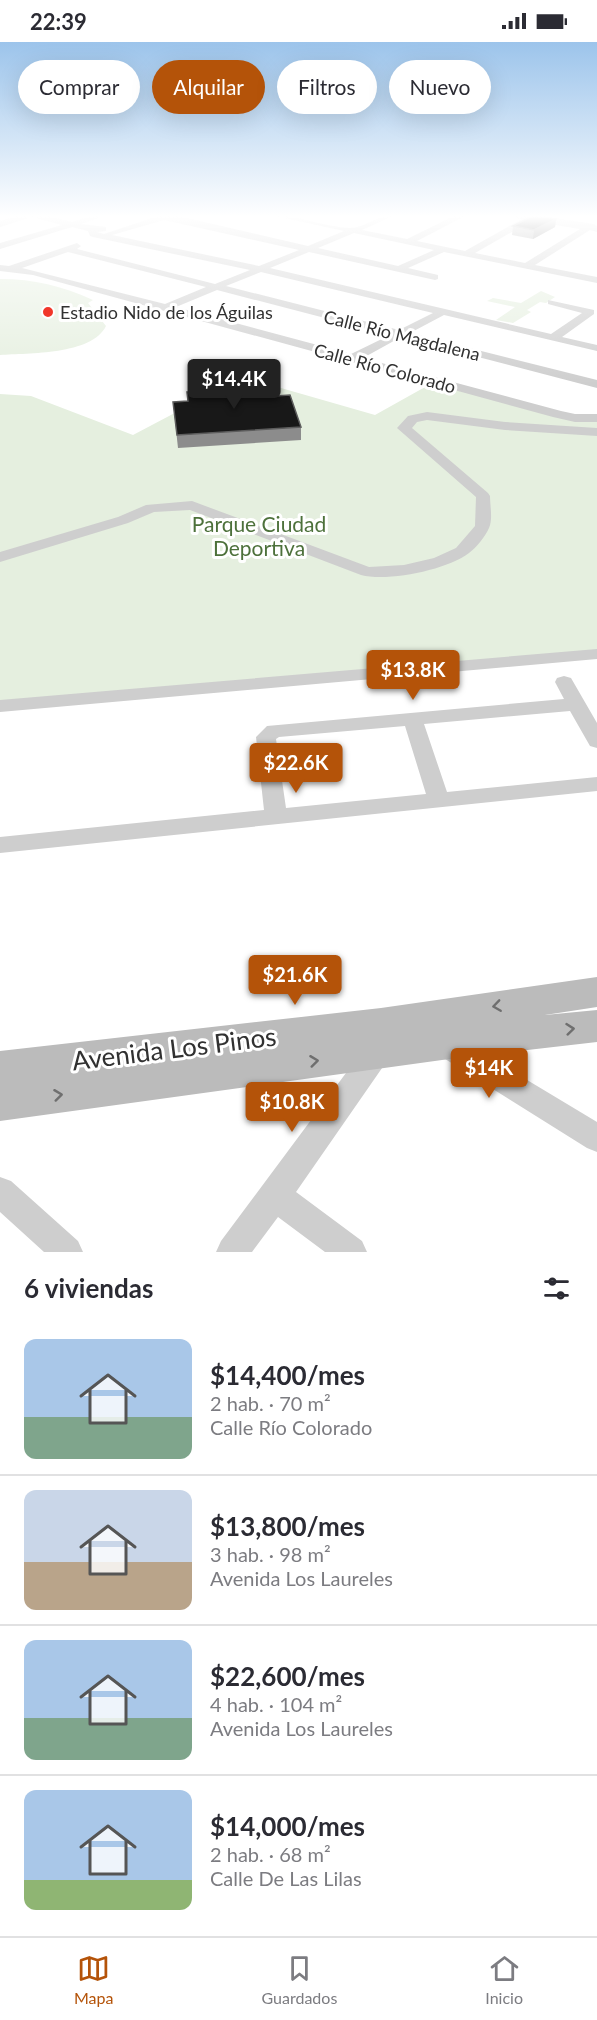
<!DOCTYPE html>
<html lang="es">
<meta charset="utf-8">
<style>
:root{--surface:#fff;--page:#f7f7f7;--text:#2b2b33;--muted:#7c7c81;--line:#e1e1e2;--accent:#b45309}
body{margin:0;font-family:Lato,sans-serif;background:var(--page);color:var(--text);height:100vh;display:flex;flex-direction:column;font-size:22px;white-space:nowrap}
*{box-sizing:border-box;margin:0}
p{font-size:20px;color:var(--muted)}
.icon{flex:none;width:33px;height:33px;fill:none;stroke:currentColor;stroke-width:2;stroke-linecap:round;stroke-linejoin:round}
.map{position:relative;height:1210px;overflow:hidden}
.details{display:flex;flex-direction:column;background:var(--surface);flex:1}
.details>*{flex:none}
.guide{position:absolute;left:18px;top:18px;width:561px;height:54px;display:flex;gap:12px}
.price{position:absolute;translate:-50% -51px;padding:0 14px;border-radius:6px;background:var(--accent);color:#fff;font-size:20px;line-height:39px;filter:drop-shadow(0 2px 3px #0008)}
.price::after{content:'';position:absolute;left:50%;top:36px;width:18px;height:14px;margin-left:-9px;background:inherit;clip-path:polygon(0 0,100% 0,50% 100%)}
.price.selected{background:#222;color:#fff}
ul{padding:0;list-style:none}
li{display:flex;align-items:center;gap:18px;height:150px;padding:0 24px}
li+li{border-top:2px solid var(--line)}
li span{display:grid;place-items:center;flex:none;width:168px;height:120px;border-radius:12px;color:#555}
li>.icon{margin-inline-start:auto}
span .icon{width:72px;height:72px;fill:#fffc;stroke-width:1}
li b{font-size:26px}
h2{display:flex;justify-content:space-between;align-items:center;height:72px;padding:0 24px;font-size:26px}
.pill{padding:0 21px;border-radius:27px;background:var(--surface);box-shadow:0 6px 24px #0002;font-size:21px;line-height:54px}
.pill.selected{background:var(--accent);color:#fff}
.status{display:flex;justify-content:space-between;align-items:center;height:42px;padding:0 30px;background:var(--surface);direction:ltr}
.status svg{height:16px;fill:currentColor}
.tab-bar{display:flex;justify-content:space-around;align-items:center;height:84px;border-top:2px solid var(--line);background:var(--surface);font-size:16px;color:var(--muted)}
.tab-bar a{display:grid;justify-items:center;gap:3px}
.tab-bar .selected{color:var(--accent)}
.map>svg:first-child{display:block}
.green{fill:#e5efdf}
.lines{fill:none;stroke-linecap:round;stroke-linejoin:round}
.street{fill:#cecece;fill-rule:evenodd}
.secondary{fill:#bbb;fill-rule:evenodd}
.wall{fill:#8c8c8c}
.shaded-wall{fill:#5d5d5d}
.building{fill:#181818;stroke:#5d5d5d;stroke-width:1.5}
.oneway{stroke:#6f6f6f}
.poi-dot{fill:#f1372b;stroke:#fff;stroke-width:2}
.labels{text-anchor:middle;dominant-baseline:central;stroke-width:6;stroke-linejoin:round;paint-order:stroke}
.far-poi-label{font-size:18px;fill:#313131;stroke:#fff;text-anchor:start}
.far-street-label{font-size:18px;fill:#313131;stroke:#fff}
.park-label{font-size:21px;fill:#4d713b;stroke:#fff}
.near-street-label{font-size:26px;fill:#313131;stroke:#fff}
</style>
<div class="status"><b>22:39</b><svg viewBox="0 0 49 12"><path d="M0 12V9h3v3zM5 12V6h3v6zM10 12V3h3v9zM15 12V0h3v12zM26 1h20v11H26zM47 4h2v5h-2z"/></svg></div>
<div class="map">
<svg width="597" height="1210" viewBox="0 0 597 1210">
<rect width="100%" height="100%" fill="#fff"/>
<path class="green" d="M0,237C34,237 62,244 93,258L88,261L106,284C92,313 28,311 0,313Z
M541,249L555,255L546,261L540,260L527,268L531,270L513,281L496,278L515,265L487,259L493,256L521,261Z
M243,335L375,373L434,340L597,378V612L0,664V352L31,354L133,393Z"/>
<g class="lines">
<path class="street" d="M22,173H43L72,180L94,173H107L81,182L106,185V189L97,190L104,192L161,173H174L308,204L344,189L271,173C298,173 324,185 350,186C364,186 378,173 395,173L362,188L407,197L456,173H467L417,199L465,209L522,177L506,173H534L594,182L597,184V190L590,188L535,223L597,235V241L444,210L408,226L438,233V237L435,238L309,210L270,226L551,292L582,271L548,262V258L594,268V272L562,295L597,303V309L444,273L410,291L597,338V346L401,295L363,316L561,369L575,372H597V380H575L553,375L33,233L0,229V223L9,224L77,201L81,204L77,207L215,242L250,228L93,195L90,194L88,189L72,185L0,207V201L62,183L32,175L0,185V179ZM164,178L299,208L259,224L112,193ZM531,179L580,187L525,221L475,211ZM354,191L434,208L398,224L318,206ZM68,210L206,245L165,262L22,226ZM261,230L265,231L433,271L399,288L226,244ZM217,248L390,293L351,312L176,265Z
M427,370L505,380L597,386V394L505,388L427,378L417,380L412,386L488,451L490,454C490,463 493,478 489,486C485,495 476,506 469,511C447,528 388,540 361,533L190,468L154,470L128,481L0,520V510L118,475L146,463L192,459L369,525L404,523L434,516L456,506L475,484L476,455L397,386L408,374Z
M597,607V617L0,670V658Z
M564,634L571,636L597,681V706L590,704L570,669L424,682L447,750L597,735V749L0,811V795L264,768L256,695L267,684L564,657L555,640L557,636ZM405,684L426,752L286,766L276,697L279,695Z
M444,990L454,994L597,1080V1110L587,1106L434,1010L431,1002L434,994Z
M379,996L389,1000L393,1008L389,1016L296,1150L362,1199L367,1210H325L278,1175L252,1210H216L221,1199L369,1000Z
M0,1135L11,1139L78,1199L83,1210H44L0,1170Z"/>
<path class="secondary" d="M597,935V965L545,973L597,968V1000L442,1018L0,1079V1009L381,966Z"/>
</g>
<path class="wall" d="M556,177L555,185L533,197L512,193L513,184Z
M200,344L260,346L275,354L301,385V398L178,406L173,360L187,359V350H200Z"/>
<path class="shaded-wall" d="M556,177L555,185L533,197L534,188Z"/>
<path class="building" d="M534,173L556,177L534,188L513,184Z
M259,341L260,346L272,345L275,354L290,353L301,385L177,393L173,360L188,359L187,350H201L200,344Z"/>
<defs><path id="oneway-chevron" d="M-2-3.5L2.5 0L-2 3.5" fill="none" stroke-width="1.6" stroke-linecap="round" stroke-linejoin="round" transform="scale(1.5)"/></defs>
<g class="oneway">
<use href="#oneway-chevron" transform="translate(497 964) rotate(172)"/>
<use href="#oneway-chevron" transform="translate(570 987) rotate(-6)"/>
<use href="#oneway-chevron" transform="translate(314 1019) rotate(-7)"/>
<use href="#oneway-chevron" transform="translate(58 1053) rotate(-7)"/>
</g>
<linearGradient id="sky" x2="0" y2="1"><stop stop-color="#9cc4eb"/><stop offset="0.51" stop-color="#fff"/><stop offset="1" stop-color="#fff" stop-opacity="0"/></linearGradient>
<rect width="597" height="342" fill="url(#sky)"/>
<circle class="poi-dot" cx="48" cy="270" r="6"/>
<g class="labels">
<g class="far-poi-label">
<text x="60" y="270">Estadio Nido de los Águilas</text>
</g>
<g class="far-street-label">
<text transform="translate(402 293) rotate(14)">Calle Río Magdalena</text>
<text transform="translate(385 326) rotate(15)">Calle Río Colorado</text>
</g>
<g class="park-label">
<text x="259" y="481">Parque Ciudad<tspan x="259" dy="24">Deportiva</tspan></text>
</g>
<g class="near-street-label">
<text transform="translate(174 1006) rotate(-7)">Avenida Los Pinos</text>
</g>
</g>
</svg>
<b class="price selected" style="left:234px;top:368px">$14.4K</b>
<b class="price" style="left:413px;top:659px">$13.8K</b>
<b class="price" style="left:296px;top:752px">$22.6K</b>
<b class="price" style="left:295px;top:964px">$21.6K</b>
<b class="price" style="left:489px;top:1057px">$14K</b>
<b class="price" style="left:292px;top:1091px">$10.8K</b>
<div class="guide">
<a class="pill">Comprar</a>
<a class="pill selected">Alquilar</a>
<a class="pill">Filtros</a>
<a class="pill">Nuevo</a>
</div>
</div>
<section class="details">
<h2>6 viviendas<svg class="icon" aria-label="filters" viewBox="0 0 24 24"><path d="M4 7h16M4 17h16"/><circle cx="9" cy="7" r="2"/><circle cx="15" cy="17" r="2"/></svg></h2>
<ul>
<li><span style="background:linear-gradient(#a9c7e8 65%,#7fa58c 0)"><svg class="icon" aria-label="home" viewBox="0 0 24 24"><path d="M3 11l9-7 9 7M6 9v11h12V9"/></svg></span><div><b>$14,400/mes</b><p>2 hab. · 70 m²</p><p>Calle Río Colorado</p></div></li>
<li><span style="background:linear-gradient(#c9d6e8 60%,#b9a48a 0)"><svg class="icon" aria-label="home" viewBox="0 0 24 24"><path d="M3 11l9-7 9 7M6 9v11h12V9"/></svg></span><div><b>$13,800/mes</b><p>3 hab. · 98 m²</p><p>Avenida Los Laureles</p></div></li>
<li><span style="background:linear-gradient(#a9c7e8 65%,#7fa58c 0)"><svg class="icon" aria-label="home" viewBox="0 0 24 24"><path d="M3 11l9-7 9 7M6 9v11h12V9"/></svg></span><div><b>$22,600/mes</b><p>4 hab. · 104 m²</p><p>Avenida Los Laureles</p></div></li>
<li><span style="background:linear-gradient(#a9c7e8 75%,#8fb573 0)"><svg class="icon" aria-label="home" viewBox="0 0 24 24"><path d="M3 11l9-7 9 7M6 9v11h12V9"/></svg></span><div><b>$14,000/mes</b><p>2 hab. · 68 m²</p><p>Calle De Las Lilas</p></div></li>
</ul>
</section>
<nav class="tab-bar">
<a class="selected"><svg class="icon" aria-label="map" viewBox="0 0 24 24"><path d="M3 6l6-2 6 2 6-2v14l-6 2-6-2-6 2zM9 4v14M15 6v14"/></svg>Mapa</a>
<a><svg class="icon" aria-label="saved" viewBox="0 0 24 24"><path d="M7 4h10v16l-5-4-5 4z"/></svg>Guardados</a>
<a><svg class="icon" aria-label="home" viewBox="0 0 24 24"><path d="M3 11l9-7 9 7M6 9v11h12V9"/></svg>Inicio</a>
</nav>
